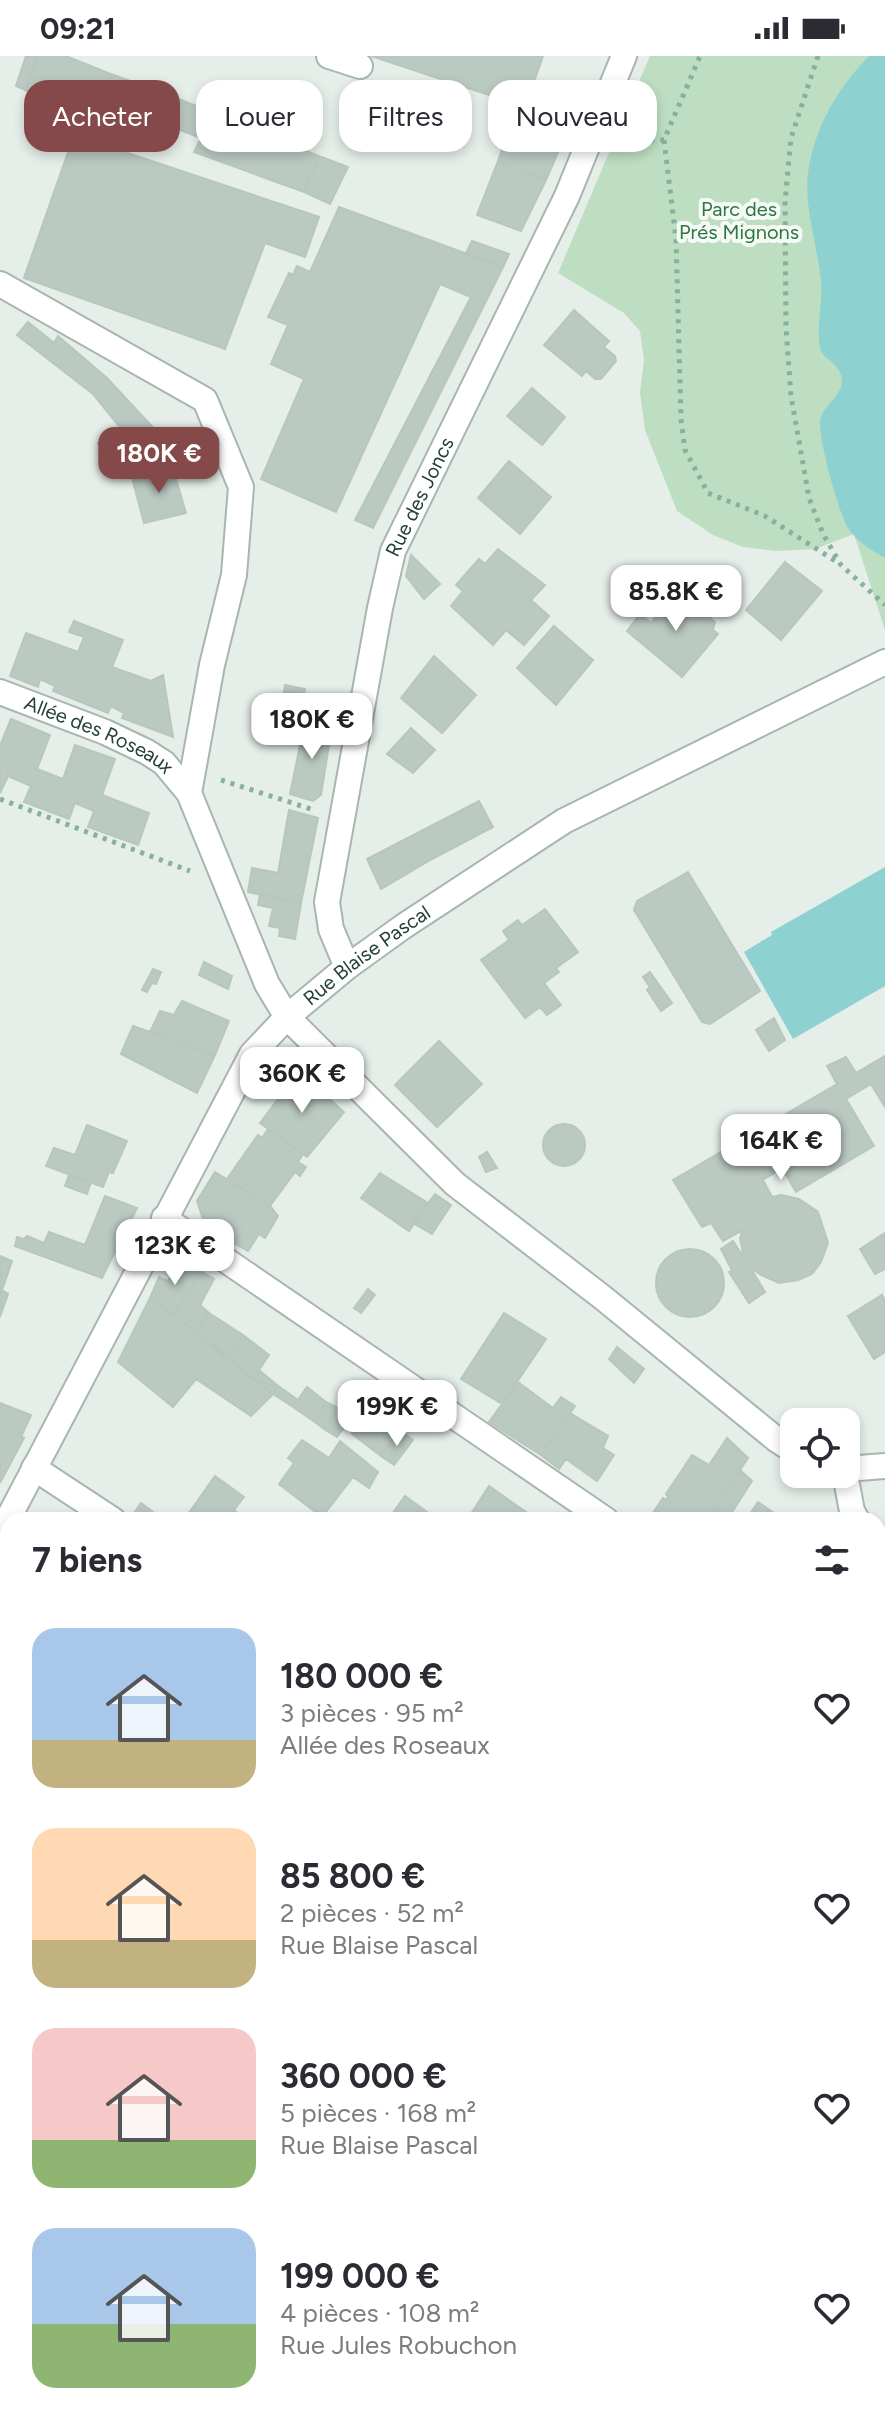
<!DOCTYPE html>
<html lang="fr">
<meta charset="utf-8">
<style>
:root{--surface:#fff;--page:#f7f7f7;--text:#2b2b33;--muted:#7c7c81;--accent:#844948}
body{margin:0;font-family:Figtree,sans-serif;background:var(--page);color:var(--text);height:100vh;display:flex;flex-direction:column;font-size:30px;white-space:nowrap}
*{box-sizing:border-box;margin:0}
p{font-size:26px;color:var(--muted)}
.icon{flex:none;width:44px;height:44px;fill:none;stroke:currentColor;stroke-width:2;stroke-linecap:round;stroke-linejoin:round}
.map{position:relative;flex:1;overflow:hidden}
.details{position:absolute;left:0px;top:1456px;width:886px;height:914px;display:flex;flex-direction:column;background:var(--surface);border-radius:24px 24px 0 0;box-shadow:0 4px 12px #0003}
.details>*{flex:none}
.guide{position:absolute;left:24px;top:24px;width:838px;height:72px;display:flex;gap:16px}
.buttons{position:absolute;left:780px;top:1352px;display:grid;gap:16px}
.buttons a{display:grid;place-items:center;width:80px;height:80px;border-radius:16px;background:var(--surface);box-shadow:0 4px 12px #0003;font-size:40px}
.price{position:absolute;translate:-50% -68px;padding:0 18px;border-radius:16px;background:#fff;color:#222;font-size:26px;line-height:52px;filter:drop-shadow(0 2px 4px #0008)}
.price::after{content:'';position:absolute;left:50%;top:48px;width:24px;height:18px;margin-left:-12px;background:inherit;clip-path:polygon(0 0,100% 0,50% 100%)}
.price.active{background:var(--accent);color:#fff}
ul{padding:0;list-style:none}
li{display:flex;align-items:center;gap:24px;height:200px;padding:0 32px}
li span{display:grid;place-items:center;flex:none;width:224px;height:160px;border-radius:24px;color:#555}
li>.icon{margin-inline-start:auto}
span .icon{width:96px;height:96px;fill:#fffc;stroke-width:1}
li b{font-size:34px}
h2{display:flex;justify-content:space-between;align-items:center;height:96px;padding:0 32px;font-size:34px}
.tag{padding:0 28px;border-radius:24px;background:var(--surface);box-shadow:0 4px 12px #0003;font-size:28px;line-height:72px}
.tag.active{background:var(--accent);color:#fff}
.status{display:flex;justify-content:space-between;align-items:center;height:56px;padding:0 40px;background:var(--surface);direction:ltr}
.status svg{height:22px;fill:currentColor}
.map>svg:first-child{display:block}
.built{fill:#d3ded7}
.green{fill:#bedec2}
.water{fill:#8ed1d1}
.building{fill:#bac9c1;stroke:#b7c7be;stroke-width:2}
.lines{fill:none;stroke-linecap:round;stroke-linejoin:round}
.minor-casing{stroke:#a7b6ae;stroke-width:28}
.path{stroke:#86b19d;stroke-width:5;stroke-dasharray:4 6;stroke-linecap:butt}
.minor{stroke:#fff;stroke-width:24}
.labels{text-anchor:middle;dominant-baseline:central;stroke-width:8;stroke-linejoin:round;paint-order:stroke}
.park-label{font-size:20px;fill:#2e763f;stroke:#f6faf7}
.street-label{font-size:20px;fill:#244034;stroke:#f6faf7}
</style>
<div class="status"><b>09:21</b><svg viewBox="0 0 49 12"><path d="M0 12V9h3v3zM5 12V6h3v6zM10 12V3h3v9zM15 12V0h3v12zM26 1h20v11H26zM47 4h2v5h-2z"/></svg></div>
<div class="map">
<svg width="885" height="2369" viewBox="0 0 885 2369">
<rect width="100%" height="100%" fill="#e5eee8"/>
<path class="built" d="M8,1956V1987L5,1991L8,1994V2279L0,2274V1966Z"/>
<path class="green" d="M650,0H885V574L854,478L815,493L776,495L743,491L713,479L677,455L645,374L640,337L644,304L640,275L624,257L558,217Z
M8,2021V2136L0,2147V2032Z"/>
<path class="water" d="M869,0H885V502C871,494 857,486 848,472C839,458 815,374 821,361C826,346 846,338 841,319C838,306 822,304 820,291C816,270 823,246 821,225C818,198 811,173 808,147C802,92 832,38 869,0Z
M885,811V930L793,983L744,896L772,879L771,876Z"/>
<path class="building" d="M26,0H38L25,34L16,30Z
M38,0H66L111,18L99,61L78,52L85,36L69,30L63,46L25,34Z
M371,0H543L525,51Z
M111,18L169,39L156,83L148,78L153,63L121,51L115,67L99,61Z
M169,39L319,100L304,136L194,96L201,82L162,67Z
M509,74L559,94L546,124L498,105Z
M74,79L319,161L305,201L265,187L225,293L24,222Z
M319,100L348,111L330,148L304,136Z
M498,105L546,124L521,175L477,159Z
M339,151L503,211L373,472L355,464L471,241L440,228L336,456L261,423L304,323L271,308L288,269L268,261L289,217L293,219L297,210L310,216Z
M472,185L509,198L503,211L466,197Z
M574,254L609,285L604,291L615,300L616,305L601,323H595L586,315L582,320L544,289Z
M28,266L54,287L58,280L107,322L173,393L110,410L98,387L123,375L93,338L17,279Z
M532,332L565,361L542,389L507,360Z
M509,405L551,441L520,478L478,442Z
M172,410L186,457L144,467L132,422Z
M498,493L545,529L531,544L549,560L524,589L506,574L493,589L451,550L463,535L456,529L479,503L485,508Z
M411,499L440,528L424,543L406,520Z
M785,506L822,535L781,584L746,554Z
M672,534H677L715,566L713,574L718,578L682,621L627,575L640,558L651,567L670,545L668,537Z
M74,565L123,584L112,611L151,625L163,619L173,681L122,662L124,657L111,650L108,657L53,635L55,630L40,623L38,631L10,620L26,577L78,596L84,581L69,576Z
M554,570L593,604L556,649L517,612Z
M434,600L476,639L442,677L401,642Z
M285,629L305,633L301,659L281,656Z
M11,663L50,679L37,713L63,723L75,689L115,703L102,739L149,757L138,789L88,771L94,755L75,747L69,763L24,746L31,730L8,720L0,737V690Z
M305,665L332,670L321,739L313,745L290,738Z
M411,672L435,694L413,717L387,698Z
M479,745L493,771L432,803L381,833L367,803Z
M289,754L318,762L301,847L248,836L252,812L278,817Z
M688,816L760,935L710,968L702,966L634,854L637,845Z
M260,838L301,847L295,883L279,880L280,872L269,870L273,852L258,849Z
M545,853L578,896L556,912L559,916L544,927L561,949L547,959L540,951L525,962L481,904L509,884L503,875L518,864L522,869Z
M204,906L232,920L228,933L199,919Z
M153,913L161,916L156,928L152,927L147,936L142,934Z
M650,916L672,947L661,955L647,934L650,931L643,921Z
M182,945L229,965L215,999L150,976L160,955L174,959Z
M774,962L785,984L769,995L756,974Z
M133,970L215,999L197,1037L121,998Z
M439,985L482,1028L437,1071L395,1029Z
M885,1000V1051L871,1028L846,1043L874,1090L796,1136L782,1112L763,1124L772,1141L781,1139L799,1143L818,1156L828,1187L821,1206L812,1218L798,1224L779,1227L761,1219L750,1211L765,1236L749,1247L729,1216L732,1214L721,1193L733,1185L744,1202L740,1182L743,1174L723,1185L711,1167L702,1171L673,1124L837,1028L827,1010L846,1001L856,1017Z
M299,1015L344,1056L307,1101L260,1067Z
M543 1089a21 21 0 1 1 42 0a21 21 0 1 1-42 0Z
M87,1069L127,1085L113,1117L109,1116L103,1131L46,1110L54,1092L75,1099Z
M268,1073L303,1098L298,1106L306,1111L300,1120L295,1116L270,1150L227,1123L258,1079L262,1082Z
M487,1096L497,1112L486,1116L479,1101Z
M215,1116L270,1150L278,1160L265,1182L259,1178L248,1195L206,1172L197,1145Z
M380,1117L428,1147L409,1175L361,1142Z
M69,1119L91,1126L87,1138L65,1130Z
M435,1138L451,1149L432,1178L413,1167Z
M105,1140L137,1152L102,1222L15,1190L17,1181L24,1183L27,1180L44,1187L49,1176L85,1189Z
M885,1177V1213L875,1218L860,1193Z
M656 1227a34 34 0 1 1 68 0a34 34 0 1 1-68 0Z
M0,1200L12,1205L2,1234L8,1238L0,1261Z
M182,1204L202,1216L173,1259L150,1242L159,1221L168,1225Z
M202,1216L214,1223L200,1249L209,1257L197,1276L173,1259Z
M368,1233L375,1239L361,1257L354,1252Z
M882,1239L885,1245V1296L874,1303L848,1260Z
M150,1242L197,1276L273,1338L251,1360L196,1323L173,1351L118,1306Z
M209,1257L243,1279L228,1304L197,1276Z
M504,1257L546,1283L502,1348L461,1323Z
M243,1279L269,1299L259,1314L277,1329L273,1338L228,1304Z
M617,1291L644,1313L634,1327L609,1303Z
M518,1326L553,1352L561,1341L575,1350L541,1399L489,1366Z
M277,1329L298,1344L293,1351L273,1338Z
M307,1331L326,1346L315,1366L293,1351Z
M326,1346L338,1352L324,1373L315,1366Z
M0,1347L31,1359L21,1381L24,1382L0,1427Z
M368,1351L399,1374L381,1400L351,1377Z
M338,1352L352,1361L337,1381L324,1373Z
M570,1357L608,1380L603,1392L614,1399L597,1425L566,1403L559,1413L541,1399Z
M399,1374L413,1384L394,1409L381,1400Z
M727,1382L748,1402L707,1464L649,1463L663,1442L666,1444L668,1441L666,1438L692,1399L709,1409Z
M302,1384L329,1402L340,1385L378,1416L369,1432L353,1421L322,1461L279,1428L294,1407L288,1402Z
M740,1414L752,1425L727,1464H707Z
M215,1420L244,1441L234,1454L246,1464H184Z
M489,1430L526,1456L520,1464H467Z
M405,1440L438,1464H388Z
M758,1446L784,1464H746Z
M141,1447L164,1464H138L132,1460Z
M0,1565L8,1570V1604L0,1598Z
M878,1577L885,1583V1618L878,1613Z
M0,1598L8,1604V1634L0,1629Z
M0,1769L8,1775V1804L0,1815Z
M8,1804V1837L0,1831V1815Z
M8,1956V1987L5,1991L0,1988V1966Z
M879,2216L885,2219V2369H812L815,2362H878Z
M0,2300L8,2305V2328L0,2340Z
M170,2362H206L201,2369H180Z
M363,2362H408L404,2369H373Z
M637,2362H666L676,2369H631Z"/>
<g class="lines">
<defs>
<g id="minor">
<path d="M329,0L360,10"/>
<path d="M0,228L205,344L241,431L234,519L212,609L189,737L267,928L287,961L455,1128L602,1241L777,1384L794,1395"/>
<path id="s1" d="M0,636L105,676L147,696L164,707L189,737"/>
<path id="s2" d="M347,911L331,873L327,846L380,552L393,495L567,140L624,0"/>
<path d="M164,1162L606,1464"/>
<path d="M34,1412L113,1464"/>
<path d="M846,1413L885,1410"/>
<path d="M845,1418L852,1455L857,1464"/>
<path id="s3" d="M0,1478L252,998L287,961L347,911L404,870L564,765L885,606"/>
<path d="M878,1503L885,1516"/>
<path d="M0,1553L8,1558"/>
<path d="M878,1651L885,1655"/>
<path d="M0,1708L8,1713"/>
<path d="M523,2362L533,2369"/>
<path d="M59,2363L71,2369"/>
</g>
</defs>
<use href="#minor" class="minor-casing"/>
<path class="path" d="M818,0L791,82L785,145L786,271L791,340L809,442L823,478L841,509L885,549
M622,78L632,84H664L700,0
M664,84L676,183L681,363L685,394L708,437L765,460L837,506
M221,724L314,754
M0,743L190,815"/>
<use href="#minor" class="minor"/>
</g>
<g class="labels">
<g class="park-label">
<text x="739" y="153">Parc des<tspan x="739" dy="23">Prés Mignons</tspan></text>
</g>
<g class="street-label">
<text stroke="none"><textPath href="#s2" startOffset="486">Rue des Joncs</textPath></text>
<text stroke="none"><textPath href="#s1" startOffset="108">Allée des Roseaux</textPath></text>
<text stroke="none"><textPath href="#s3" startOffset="694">Rue Blaise Pascal</textPath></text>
</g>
</g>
</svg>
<div class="buttons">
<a><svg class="icon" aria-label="locate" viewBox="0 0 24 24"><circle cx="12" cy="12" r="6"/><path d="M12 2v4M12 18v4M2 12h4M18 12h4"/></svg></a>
</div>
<b class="price active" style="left:159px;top:439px">180K €</b>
<b class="price" style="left:676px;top:577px">85.8K €</b>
<b class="price" style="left:312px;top:705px">180K €</b>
<b class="price" style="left:302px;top:1059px">360K €</b>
<b class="price" style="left:781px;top:1126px">164K €</b>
<b class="price" style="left:175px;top:1231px">123K €</b>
<b class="price" style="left:397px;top:1392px">199K €</b>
<div class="guide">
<a class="tag active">Acheter</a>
<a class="tag">Louer</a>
<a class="tag">Filtres</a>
<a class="tag">Nouveau</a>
</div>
<section class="details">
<h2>7 biens<svg class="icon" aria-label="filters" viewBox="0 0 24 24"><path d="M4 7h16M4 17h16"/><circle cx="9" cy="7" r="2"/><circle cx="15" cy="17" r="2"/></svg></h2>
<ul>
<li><span style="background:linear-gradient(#a9c7e8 70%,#c2b280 0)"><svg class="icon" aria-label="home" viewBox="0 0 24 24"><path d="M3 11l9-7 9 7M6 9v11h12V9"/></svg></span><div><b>180 000 €</b><p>3 pièces · 95 m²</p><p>Allée des Roseaux</p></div><svg class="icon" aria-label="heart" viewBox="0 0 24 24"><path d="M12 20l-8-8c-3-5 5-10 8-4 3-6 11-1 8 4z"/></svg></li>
<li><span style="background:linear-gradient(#ffd9b3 70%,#c2b280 0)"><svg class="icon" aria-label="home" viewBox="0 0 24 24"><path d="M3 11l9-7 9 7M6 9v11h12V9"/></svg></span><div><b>85 800 €</b><p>2 pièces · 52 m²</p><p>Rue Blaise Pascal</p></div><svg class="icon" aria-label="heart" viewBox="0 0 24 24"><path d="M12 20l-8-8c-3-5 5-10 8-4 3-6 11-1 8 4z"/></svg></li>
<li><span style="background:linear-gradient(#f6c9c9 70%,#8fb573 0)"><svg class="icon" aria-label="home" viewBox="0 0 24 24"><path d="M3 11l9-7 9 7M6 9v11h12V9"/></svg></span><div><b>360 000 €</b><p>5 pièces · 168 m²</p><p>Rue Blaise Pascal</p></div><svg class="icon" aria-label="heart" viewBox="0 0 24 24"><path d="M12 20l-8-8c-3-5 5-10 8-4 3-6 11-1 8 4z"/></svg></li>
<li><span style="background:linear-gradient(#a9c7e8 60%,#8fb573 0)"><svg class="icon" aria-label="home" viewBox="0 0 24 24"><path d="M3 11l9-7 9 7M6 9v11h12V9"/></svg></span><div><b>199 000 €</b><p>4 pièces · 108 m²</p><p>Rue Jules Robuchon</p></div><svg class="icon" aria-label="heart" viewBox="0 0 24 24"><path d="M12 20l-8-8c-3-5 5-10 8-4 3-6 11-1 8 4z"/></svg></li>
</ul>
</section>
</div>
